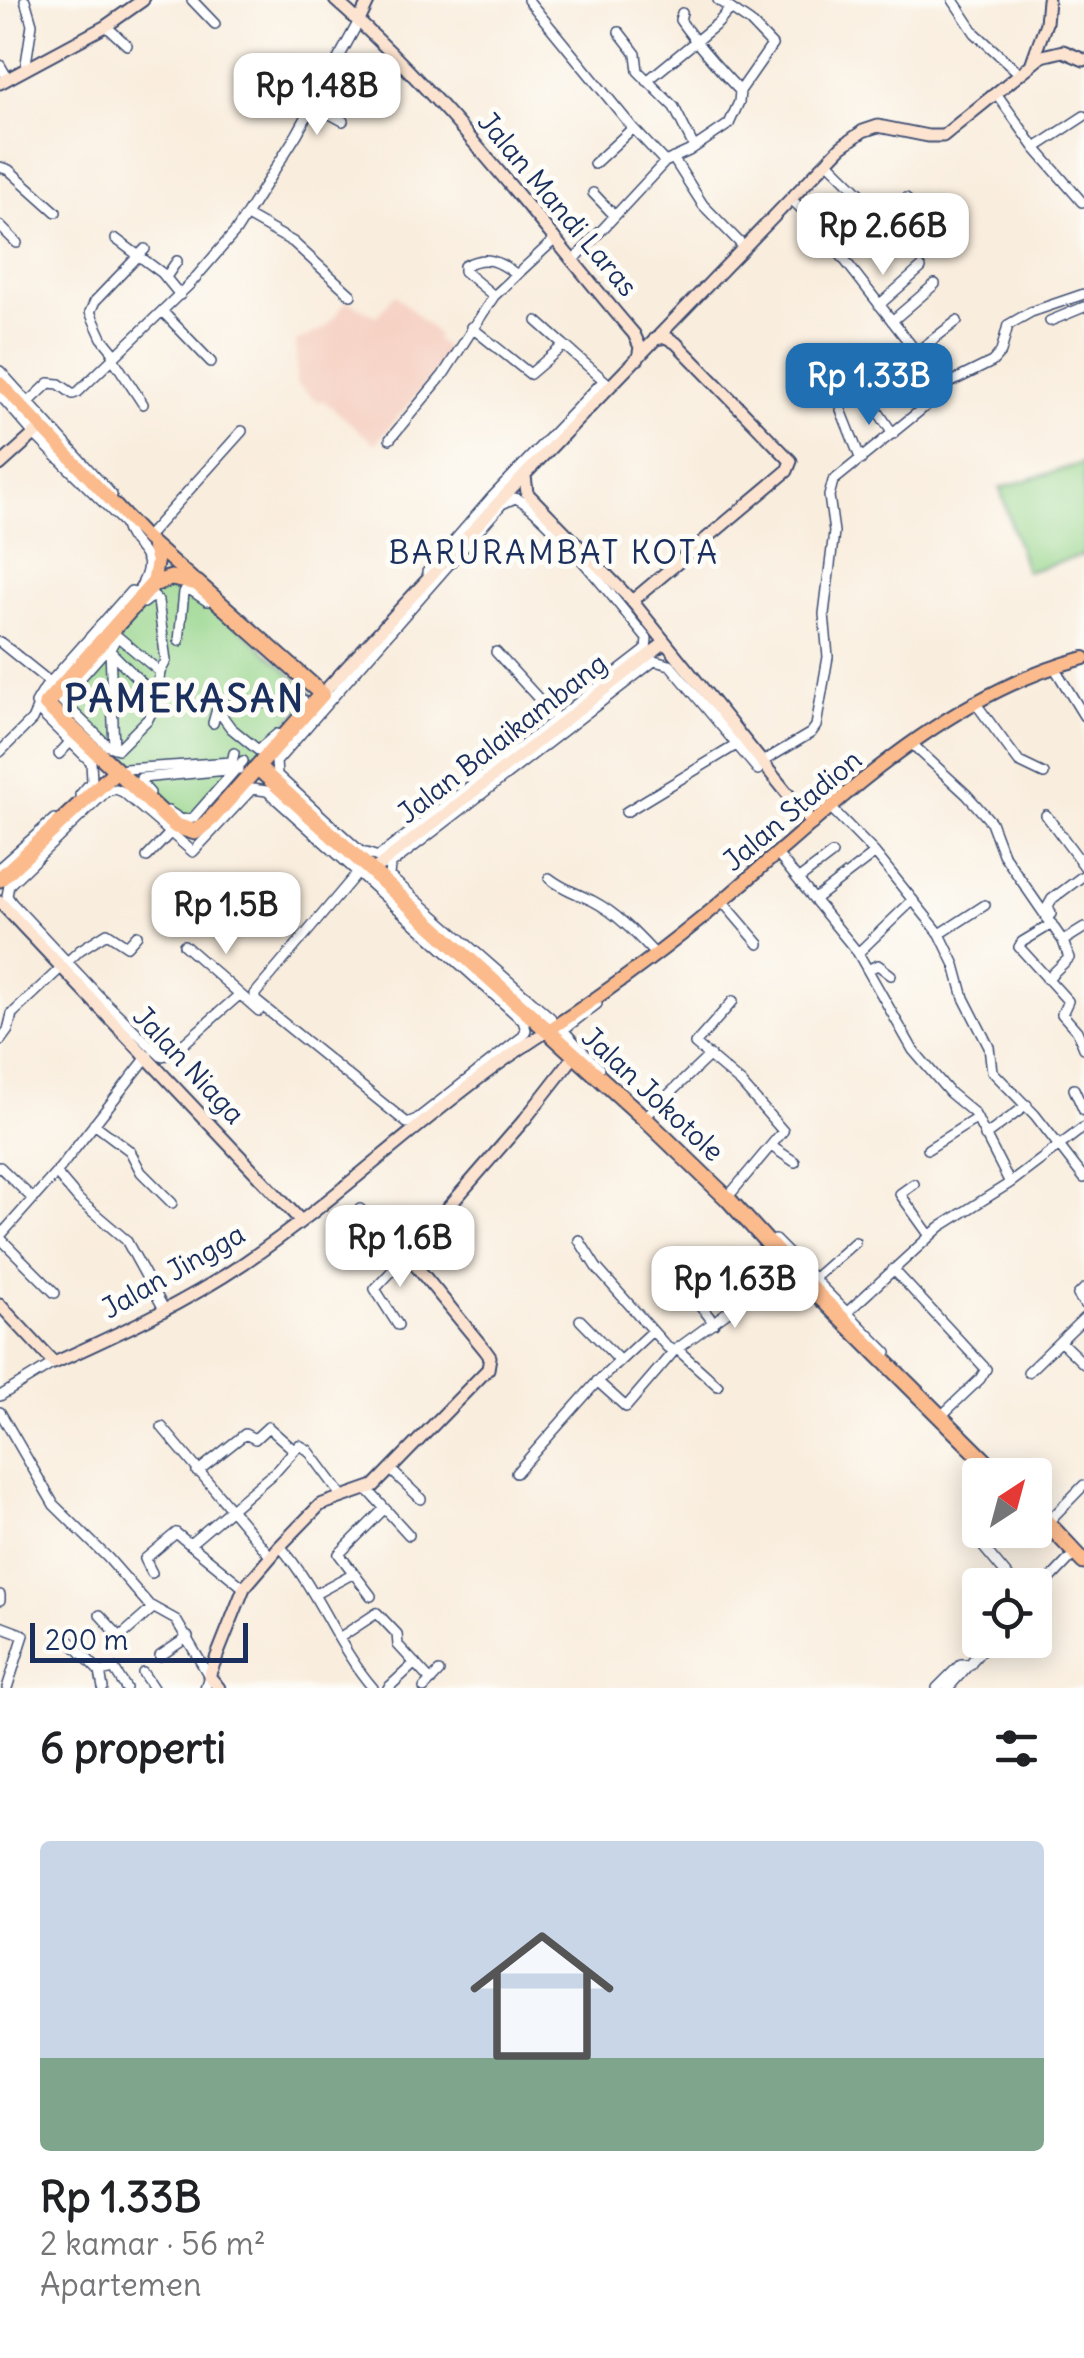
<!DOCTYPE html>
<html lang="id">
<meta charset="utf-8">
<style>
:root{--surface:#fff;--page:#f2f2f2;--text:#202124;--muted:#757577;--line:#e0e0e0;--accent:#1f6fb2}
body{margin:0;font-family:Delius,sans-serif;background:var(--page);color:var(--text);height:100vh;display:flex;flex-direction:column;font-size:38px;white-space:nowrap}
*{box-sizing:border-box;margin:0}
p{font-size:32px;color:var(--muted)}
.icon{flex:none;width:55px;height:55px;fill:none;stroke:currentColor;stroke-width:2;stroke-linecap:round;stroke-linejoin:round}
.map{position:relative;height:1688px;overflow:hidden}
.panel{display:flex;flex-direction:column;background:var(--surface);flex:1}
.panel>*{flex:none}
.needle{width:65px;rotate:36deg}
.tools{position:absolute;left:962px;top:1458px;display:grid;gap:20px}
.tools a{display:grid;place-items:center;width:90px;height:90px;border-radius:10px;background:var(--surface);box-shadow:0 5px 25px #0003;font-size:50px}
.scale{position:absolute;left:30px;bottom:25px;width:218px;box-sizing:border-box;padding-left:10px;border:5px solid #1b2f5e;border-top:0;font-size:28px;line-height:35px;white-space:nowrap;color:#1b2f5e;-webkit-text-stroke:8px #fdfcf7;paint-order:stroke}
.price{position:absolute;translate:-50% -85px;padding:0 22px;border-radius:20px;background:#fff;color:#222;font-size:32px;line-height:65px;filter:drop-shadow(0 2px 5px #0008)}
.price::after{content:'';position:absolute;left:50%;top:60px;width:30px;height:22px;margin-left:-15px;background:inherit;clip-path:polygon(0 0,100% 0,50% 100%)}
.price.current{background:var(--accent);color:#fff}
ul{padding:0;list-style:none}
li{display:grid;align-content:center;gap:20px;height:530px;padding:0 40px}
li+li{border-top:2px solid var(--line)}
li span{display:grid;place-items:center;height:310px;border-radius:10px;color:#555}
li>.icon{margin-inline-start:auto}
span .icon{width:180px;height:180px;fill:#fffc;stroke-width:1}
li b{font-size:42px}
h2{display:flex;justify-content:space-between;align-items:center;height:120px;padding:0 40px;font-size:42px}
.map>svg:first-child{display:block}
.built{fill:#f6d2c4}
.park{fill:#95d48a;stroke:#588274;stroke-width:2.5}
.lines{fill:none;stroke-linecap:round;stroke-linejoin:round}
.street-casing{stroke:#3c4c71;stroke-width:12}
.secondary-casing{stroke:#3c4c71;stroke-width:15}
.primary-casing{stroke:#3c4c71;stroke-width:16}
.highway-casing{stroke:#3c4c71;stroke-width:19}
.street{stroke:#fff;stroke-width:9}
.secondary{stroke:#fde4d1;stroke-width:11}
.primary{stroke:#fbbb8d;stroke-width:12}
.highway{stroke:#fbbb8d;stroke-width:15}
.labels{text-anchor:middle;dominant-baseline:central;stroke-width:10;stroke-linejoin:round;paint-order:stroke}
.street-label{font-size:28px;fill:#1b2f5e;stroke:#fdfcf7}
.quarter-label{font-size:32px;letter-spacing:2.5px;fill:#1b2f5e;stroke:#fdfcf7}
.district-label{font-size:38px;font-weight:bold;letter-spacing:2.5px;fill:#1b2f5e;stroke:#fdfcf7}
</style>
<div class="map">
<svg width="1084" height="1688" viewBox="0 0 1084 1688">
<rect width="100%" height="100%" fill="#fdfcf7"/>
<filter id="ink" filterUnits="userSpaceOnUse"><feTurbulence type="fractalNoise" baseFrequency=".01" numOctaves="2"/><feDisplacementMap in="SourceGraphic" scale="20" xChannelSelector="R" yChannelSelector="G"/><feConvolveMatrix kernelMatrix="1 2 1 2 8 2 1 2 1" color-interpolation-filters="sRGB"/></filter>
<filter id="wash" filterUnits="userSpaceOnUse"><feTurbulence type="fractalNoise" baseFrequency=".0048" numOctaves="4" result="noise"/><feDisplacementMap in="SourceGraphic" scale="40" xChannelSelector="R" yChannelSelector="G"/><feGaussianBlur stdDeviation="2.25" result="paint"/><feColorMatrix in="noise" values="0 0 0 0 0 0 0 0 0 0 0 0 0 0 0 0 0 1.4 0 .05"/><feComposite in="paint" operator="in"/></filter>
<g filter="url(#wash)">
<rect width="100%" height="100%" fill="#f9eddd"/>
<path class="built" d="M395,294L438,335L436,340L452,354L375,444L323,400L319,402L296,384V342L325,328L347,301L377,316Z"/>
<path class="park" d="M1084,463V555L1026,572L1000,488Z
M178,573L310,691V697L201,821L190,825L182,823L51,701L156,581Z"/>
</g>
<g filter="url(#ink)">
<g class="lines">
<defs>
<path id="street" d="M192,0L215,24
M528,0L633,128L665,162L572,262
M953,0L975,33L1020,74
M682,13L680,20C698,46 719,69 740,91
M106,26L127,45
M619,32L636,54L638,71L674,107L694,147
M0,65L8,79
M25,70L32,24L25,0
M647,81L718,23L730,9
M996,93L1035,148L1082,202
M313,105L343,121
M1035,148L1084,116
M673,158L703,205L743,246
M827,161L885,218L906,198
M665,162L689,151L729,124L739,102L740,91L772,45L750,22L718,0
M594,164L633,128
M0,167L9,170L56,212
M593,193L614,215
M791,199L815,222L943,386
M247,216L293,242L351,295
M0,226L17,243
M116,239L162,273L180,295
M166,277L177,261
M494,296L464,271V266C486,254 499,261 517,275
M879,305L921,268
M162,311L211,362
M537,321L564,345
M892,321L935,284
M1050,321L1084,307
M471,327L530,374L564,345L606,382
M918,351L957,321
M115,354L102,338L90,312L95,301L145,249
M112,357L143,404
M0,371L112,495
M903,383L929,368
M863,389L893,434
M0,395L34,434L124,523C132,555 164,549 137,593L131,591L45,688L36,703L42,714L91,762L92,781L80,795
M28,403L49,383L59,384L73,394L78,392L190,284L236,231L297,134L359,21
M841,410L861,460
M390,439L443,375L494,296L554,240
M515,498C543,507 624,611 647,639L646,650L378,857L360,851L277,775L276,762L502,504Z
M146,538L242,431
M427,572L492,497L604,380
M144,603L153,596L158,601L166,661L160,672L155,705L148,719L118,749L108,746L61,700L107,648L157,698
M179,641L184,592L189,589L207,601
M0,642L52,684
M496,652L558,720
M1054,667L1084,716
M160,685L175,695
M974,701L1019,762L1044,774
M217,709L231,728L258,750L277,734
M213,723L217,709L223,706L303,700L301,708
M912,744L967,795L991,822L1003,854L1063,941L1069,958L1047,979
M114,748L110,649L117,636L160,672
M0,752L32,720L39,704
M59,754L72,740
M762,762L811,733L816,726L828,657L824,614L834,532L829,496L833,481L927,405L943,386L992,362L1001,352L1008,325L1031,312L1084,294
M125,769L232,762L234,753
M150,793L140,782L141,778L239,769
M831,808L875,853L940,934L955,965L964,998L989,1047L992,1071L1035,1115L1084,1178
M168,811L182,820L193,818L243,761
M626,812L738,744
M1046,815L1084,866
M777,854L858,953L913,1050L950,1093L974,1113L1010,1183
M147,857L171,832
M0,867L54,819
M549,878C564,890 577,893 593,901C618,914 637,935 656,955
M799,879L832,854
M815,899L875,853
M723,902L759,944
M1051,914L1048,906L1052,899L1084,875
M1052,924L1022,942L1019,947L1068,1001L1062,1014L1077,1031L1084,1048
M940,934L985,905
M1063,941L1084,928
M184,945L259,1011
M858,953L913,900
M869,969L878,965L891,975
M238,996L172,1054L161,1056L99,996L12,903L7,896L9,885L107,791L116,789L123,792L193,852L252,789L267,791L523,1021L526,1030L522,1037L417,1119L407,1123L255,1000V994L358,872
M597,1004L563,1030L599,1068
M551,1018L389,876L390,865L654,661L670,665L758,770
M0,1041L8,1030L12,1014L80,950L107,933L127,946L137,935
M1074,1089L1084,1111
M644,1118L710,1055
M94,1124L130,1151L141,1172L172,1203
M985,1136L1027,1105
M771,1146L795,1162
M928,1149L977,1118
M0,1167L33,1199
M56,1173L79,1200L126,1240L164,1309
M914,1184L900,1194L930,1236
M727,1198L783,1131L741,1083L695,1044L733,1001
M360,1209L407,1255L375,1289L398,1325
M0,1236L56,1173L148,1056
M0,1238L55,1293
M579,1240L596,1267L667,1347L674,1351L741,1302L787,1263
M775,1240L887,1353
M893,1269L986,1369L980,1379L941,1416
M679,1278L714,1323
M812,1280L855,1242
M1084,1289L1078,1295L1084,1304
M843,1316L940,1227L1010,1183L1084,1127
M580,1320L620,1361
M1061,1342L1084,1364
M678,1350L718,1386
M1028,1372L1084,1318
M597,1381L626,1407L674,1351
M0,1396L54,1363
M0,1412L54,1505L108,1558L149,1605L176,1620L209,1676L205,1688
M162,1427L271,1557
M391,1470L421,1499
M197,1472L245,1434L255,1439L268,1427L294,1450
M516,1473L595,1384L652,1331
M368,1490L409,1535
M1047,1523L1084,1485
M975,1537L1015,1585
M190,1544L277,1470L299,1445L308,1450L343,1497
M280,1546C318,1590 336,1645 373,1688
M152,1573L145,1559L176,1533L244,1588
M315,1594L352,1574
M0,1595V1600
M1035,1595L1075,1553
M371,1596L339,1554L384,1509
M100,1615L120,1637L153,1608
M0,1626L24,1635L7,1688
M339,1638L377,1613L397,1634L398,1645L431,1681
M71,1642L100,1672L103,1688
M160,1656L188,1637
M100,1672L114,1669L126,1688
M143,1673L153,1688
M388,1688L415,1663
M424,1688L439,1672
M937,1688L961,1664H971
M948,1688L991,1640"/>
<path id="secondary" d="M335,0C448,99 537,221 634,334L640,347L638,359
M359,21L369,0
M1032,62L1046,23L1048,0
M0,83L106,26L143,0
M0,465L41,428
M525,476L527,493L632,601L812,824
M632,601L787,471L791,461L676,343L666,337L655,339
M322,694L509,491L841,147L863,131L878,126L928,136H943L1042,56L1063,51L1084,60
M371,872L664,643
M0,902L300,1220
M0,1305L54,1363C118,1334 185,1303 244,1263C350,1191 440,1098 549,1030
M219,1688L209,1676L244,1588L280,1546L320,1505L374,1486L488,1369L490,1357L485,1350L407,1255L525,1119L575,1055"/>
<path id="primary" d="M0,383L146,538L197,583
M153,584L157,561L153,548
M549,1030C608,991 666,949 720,903C831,809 939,696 1084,658"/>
<path id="highway" d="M171,578L197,583L322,694L211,819L195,832L176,826L169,820L46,704L153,584Z
M257,767L644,1118L727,1198L791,1268L999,1475
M0,879L116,771
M1035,1510L1084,1562"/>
</defs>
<use href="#street" class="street-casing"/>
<use href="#secondary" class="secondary-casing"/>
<use href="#primary" class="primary-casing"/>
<use href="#highway" class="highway-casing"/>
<use href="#street" class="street"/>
<use href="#secondary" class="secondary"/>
<use href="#primary" class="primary"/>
<use href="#highway" class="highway"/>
</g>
</g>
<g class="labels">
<g class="street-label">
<text transform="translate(558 204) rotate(50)">Jalan Mandi Laras</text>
<text transform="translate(502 738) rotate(-38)">Jalan Balaikambang</text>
<text transform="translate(792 810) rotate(-40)">Jalan Stadion</text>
<text transform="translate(189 1065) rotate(47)">Jalan Niaga</text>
<text transform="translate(653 1094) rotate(43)">Jalan Jokotole</text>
<text transform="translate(173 1271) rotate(-30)">Jalan Jingga</text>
</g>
<g class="quarter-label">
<text x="554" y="552">BARURAMBAT KOTA</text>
</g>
<g class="district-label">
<text x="185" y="698">PAMEKASAN</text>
</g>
</g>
</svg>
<div class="tools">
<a><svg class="needle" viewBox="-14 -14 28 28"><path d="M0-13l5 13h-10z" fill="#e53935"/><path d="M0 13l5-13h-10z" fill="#757577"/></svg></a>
<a><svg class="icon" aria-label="locate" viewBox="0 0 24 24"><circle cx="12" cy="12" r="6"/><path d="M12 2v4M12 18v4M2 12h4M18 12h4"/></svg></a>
</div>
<div class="scale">200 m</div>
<b class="price" style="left:317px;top:138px">Rp 1.48B</b>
<b class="price" style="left:883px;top:278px">Rp 2.66B</b>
<b class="price current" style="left:869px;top:428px">Rp 1.33B</b>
<b class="price" style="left:226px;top:957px">Rp 1.5B</b>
<b class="price" style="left:400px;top:1290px">Rp 1.6B</b>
<b class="price" style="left:735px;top:1331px">Rp 1.63B</b>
</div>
<section class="panel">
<h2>6 properti<svg class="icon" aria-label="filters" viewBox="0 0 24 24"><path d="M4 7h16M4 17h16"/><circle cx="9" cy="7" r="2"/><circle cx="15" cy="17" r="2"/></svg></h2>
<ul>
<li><span style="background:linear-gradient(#c9d6e8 70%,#7fa58c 0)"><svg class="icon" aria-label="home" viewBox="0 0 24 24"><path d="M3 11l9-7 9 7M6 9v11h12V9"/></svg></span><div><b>Rp 1.33B</b><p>2 kamar · 56 m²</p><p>Apartemen</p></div></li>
</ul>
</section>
